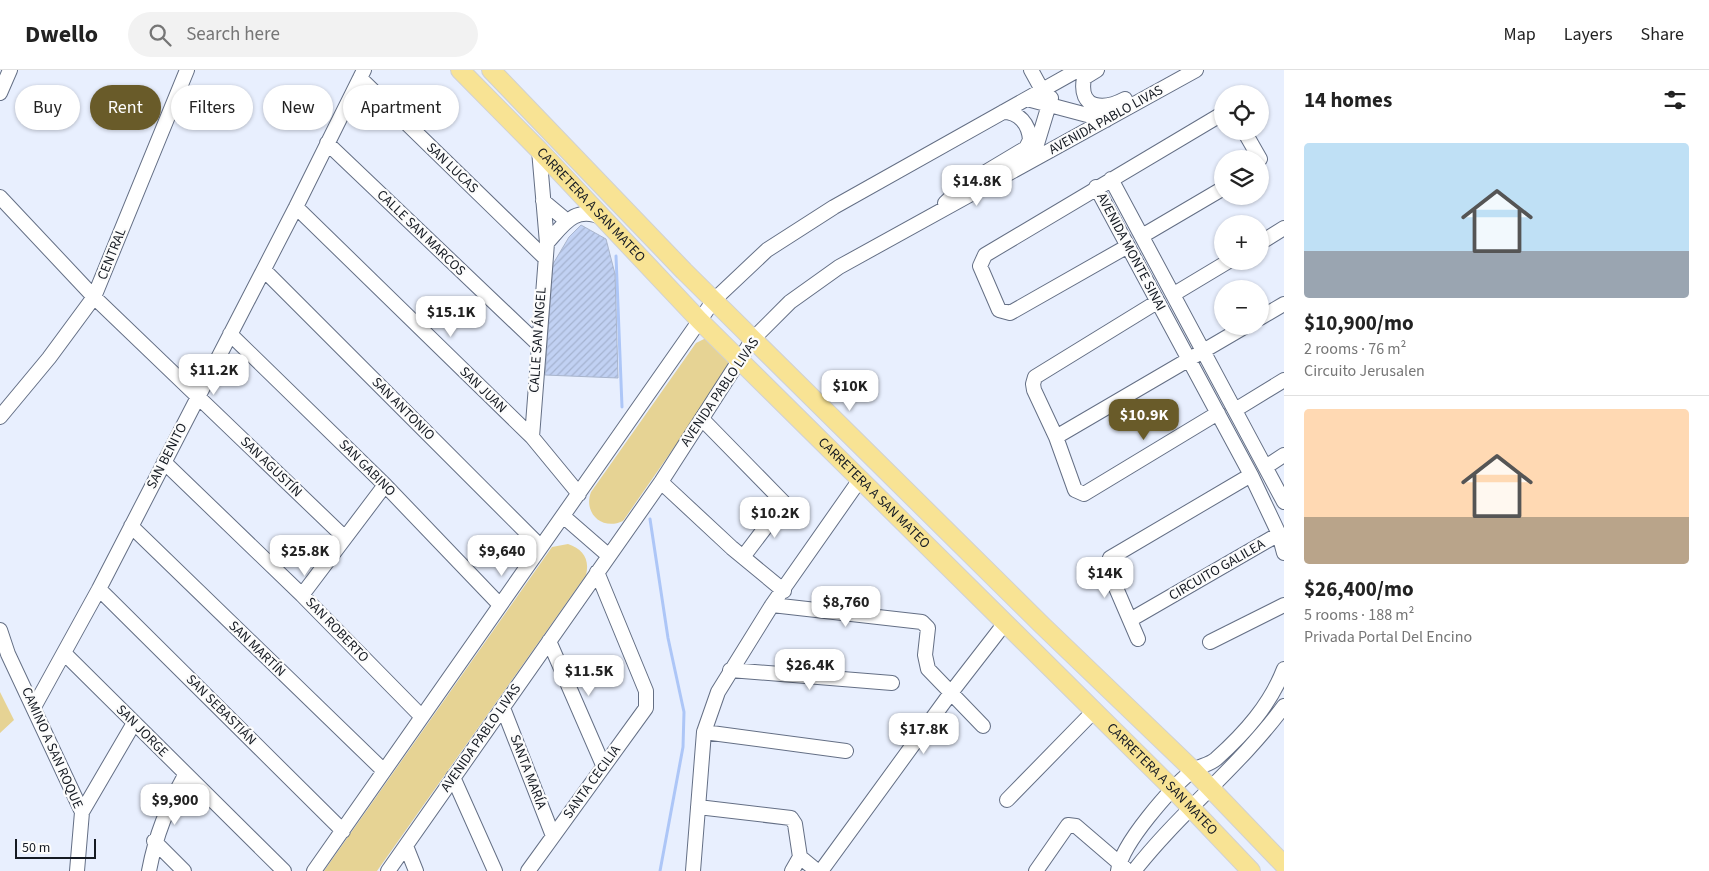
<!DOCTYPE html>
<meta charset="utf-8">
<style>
:root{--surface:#fff;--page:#f2f2f2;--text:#222;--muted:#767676;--line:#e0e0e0;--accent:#695b29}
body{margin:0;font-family:"Source Sans 3",sans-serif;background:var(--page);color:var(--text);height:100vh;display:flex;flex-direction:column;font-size:19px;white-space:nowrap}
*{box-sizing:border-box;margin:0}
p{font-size:16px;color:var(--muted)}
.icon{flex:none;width:28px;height:28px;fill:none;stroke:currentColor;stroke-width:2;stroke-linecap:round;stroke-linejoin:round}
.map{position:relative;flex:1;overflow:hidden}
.details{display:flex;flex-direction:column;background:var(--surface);width:425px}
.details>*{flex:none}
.banner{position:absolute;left:15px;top:15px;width:475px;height:45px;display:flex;gap:10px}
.controls{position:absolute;left:1214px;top:15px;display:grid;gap:10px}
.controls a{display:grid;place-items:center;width:55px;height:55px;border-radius:50%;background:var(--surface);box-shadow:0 1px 4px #0004;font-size:25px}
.scale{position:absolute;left:15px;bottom:12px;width:81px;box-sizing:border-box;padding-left:5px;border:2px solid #151a22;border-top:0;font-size:14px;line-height:18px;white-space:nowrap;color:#151a22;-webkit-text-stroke:4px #fcfcfc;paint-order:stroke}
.price{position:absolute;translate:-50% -42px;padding:0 11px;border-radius:10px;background:#fff;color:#222;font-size:16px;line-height:32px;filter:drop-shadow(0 1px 2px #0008)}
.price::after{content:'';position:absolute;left:50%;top:30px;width:15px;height:11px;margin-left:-8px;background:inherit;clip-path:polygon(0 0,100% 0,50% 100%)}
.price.selected{background:var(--accent);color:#fff}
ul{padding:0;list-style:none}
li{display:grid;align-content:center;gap:10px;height:265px;padding:0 20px}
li+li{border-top:1px solid var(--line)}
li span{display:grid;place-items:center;height:155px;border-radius:5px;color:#555}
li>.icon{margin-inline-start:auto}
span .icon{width:90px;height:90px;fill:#fffc;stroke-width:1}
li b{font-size:21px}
h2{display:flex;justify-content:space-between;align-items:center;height:60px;padding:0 20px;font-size:21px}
.tag{padding:0 18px;border-radius:22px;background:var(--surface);box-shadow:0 1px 4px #0004;font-size:18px;line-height:45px}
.tag.selected{background:var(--accent);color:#fff}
header{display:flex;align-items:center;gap:30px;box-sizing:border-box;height:70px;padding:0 25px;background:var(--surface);border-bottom:1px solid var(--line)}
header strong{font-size:24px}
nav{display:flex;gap:28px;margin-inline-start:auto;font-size:18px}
.search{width:350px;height:45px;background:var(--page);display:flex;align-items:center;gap:12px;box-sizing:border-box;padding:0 18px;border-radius:28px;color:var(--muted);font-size:19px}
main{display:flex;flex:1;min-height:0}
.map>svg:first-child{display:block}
.green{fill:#e6d394}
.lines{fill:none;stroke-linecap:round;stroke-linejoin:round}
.stream{stroke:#adc6f7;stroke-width:3}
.building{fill:url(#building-hatch);stroke:#a9b5cd}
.minor-casing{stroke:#646f85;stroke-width:16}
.major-casing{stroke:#d0d1d3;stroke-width:20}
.minor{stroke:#fff;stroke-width:14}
.major{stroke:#f8e394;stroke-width:18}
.labels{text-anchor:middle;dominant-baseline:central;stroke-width:4.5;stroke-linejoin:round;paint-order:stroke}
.street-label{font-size:14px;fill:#151a22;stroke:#fcfcfc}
</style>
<header>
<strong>Dwello</strong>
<div class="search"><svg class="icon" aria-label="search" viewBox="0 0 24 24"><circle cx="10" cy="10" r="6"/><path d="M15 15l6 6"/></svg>Search here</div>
<nav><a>Map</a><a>Layers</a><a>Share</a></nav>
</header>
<main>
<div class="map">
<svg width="1284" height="801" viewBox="0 0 1284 801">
<defs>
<pattern id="building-hatch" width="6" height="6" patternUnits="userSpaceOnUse" patternTransform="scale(1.25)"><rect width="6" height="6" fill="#c1d1f3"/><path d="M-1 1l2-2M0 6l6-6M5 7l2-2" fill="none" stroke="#a5b3d0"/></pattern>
</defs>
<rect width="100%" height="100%" fill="#e8effe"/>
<path class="green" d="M706,268L730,292L725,304L623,451C602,461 583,443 591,422L696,273Z
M568,474C583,479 590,489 586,505L377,801H324L552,477Z
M0,622L14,650L0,663Z"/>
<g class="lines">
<path class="stream" d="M616,186L622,337
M650,449L668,568L684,642L683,677L660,801"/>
</g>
<path class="building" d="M581,155L606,169L615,204L618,308L545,305L553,194L569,167Z"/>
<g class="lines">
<defs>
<path id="minor" d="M1031,0L1042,20
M1097,0L1084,8C1078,40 1104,40 1125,29
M360,8L544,187
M0,23L10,0
M1027,29L1106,50
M1244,61L1260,89
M327,73L538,274
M1034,84L1051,28
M1111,109L1284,432
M1096,117L1251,405L1279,464L1284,483
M0,127L94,227L344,467
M543,131L567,151
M945,133L964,115L1026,78L1030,70C1029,54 1019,42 1003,42
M296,137L532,367L579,424
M1142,166L1222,119
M547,173C564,154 575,135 603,148
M1260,173L1284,158
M1128,176L1010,243L999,240L980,196L985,185L1222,44
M264,200L541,477
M1174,224L1229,191
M1157,232L1035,307L1033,314L1034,320L1056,367L1075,420L1084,424L1218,343
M1260,248L1284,234
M230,264L385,415L500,535
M1235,340L1284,310
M0,347L49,288L94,227L187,0
M702,349L794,443
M532,367L547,173L539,80
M1056,367L1246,256
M164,392L302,525L422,647
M1267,396L1284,385
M661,412L732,478L784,521
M563,446L609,486
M131,456L384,701
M743,487L784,433
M99,519L343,761
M302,525L385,415
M772,535L922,552L928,558L925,585L928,599L983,656
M1130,550L1279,464
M0,560L8,584L82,742L77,801
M1138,569L1107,497L1110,488L1251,405
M549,571L603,695
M1210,572L1284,535
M65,584L284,801
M730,600L892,613
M34,637L99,519L296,137L364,0
M503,638L553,766
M704,662L846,681
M453,707L495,801
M1007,730L1094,641
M698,737L791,748L795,754L800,787L817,801
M82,742L134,653
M154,771L184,801
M406,776L416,801
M149,801C156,764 167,738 185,705
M314,801L714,230L767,180L834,137L1078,0
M388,801L661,412L753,269L790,232L839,197L1196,0
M528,801L646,638V621L597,502
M693,801L704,662L718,622L772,535L861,408
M792,801L800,787
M821,801L950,624L1005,553
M1036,801L1068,755L1076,756L1125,798
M1118,801C1121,774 1171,718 1192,701C1199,696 1209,695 1216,689C1245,663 1270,635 1284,599
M1134,801C1180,742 1240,696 1284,636"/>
<g id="major">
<path id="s1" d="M460,0L539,80L700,251L1174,720L1251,801"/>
<path d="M491,0L684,201L1043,556L1193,700L1284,795"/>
</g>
</defs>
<use href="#minor" class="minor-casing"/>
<use href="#major" class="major-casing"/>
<use href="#minor" class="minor"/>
<use href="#major" class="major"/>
</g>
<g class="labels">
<g class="street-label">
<text transform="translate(1106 50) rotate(-29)">AVENIDA PABLO LIVAS</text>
<text transform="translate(452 98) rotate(44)">SAN LUCAS</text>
<text stroke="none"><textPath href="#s1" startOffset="188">CARRETERA A SAN MATEO</textPath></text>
<text transform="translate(421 163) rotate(44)">CALLE SAN MARCOS</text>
<text transform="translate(1131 182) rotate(62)">AVENIDA MONTE SINAI</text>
<text transform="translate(112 184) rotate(-68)">CENTRAL</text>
<text transform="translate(538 270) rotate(-86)">CALLE SAN ÁNGEL</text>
<text transform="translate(483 320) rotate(44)">SAN JUAN</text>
<text transform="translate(720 322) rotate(-56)">AVENIDA PABLO LIVAS</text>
<text transform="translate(403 339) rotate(45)">SAN ANTONIO</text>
<text transform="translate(167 386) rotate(-63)">SAN BENITO</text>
<text transform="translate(271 397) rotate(44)">SAN AGUSTÍN</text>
<text transform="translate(367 398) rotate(45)">SAN GABINO</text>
<text stroke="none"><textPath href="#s1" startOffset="592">CARRETERA A SAN MATEO</textPath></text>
<text transform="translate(1217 500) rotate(-30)">CIRCUITO GALILEA</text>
<text transform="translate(337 560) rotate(46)">SAN ROBERTO</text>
<text transform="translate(257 579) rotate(44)">SAN MARTÍN</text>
<text transform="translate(221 640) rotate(45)">SAN SEBASTIÁN</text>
<text transform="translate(142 661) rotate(45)">SAN JORGE</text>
<text transform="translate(481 668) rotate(-55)">AVENIDA PABLO LIVAS</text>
<text transform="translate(52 678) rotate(66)">CAMINO A SAN ROQUE</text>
<text transform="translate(528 702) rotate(69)">SANTA MARÍA</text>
<text stroke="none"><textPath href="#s1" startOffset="998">CARRETERA A SAN MATEO</textPath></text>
<text transform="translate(592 712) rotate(-54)">SANTA CECILIA</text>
</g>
</g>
</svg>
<div class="controls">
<a><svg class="icon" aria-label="locate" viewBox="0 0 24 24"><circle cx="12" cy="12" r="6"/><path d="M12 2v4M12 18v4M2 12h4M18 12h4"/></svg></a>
<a><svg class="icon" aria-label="layers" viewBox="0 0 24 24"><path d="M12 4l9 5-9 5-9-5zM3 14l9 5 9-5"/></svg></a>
<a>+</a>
<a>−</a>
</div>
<div class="scale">50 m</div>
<b class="price" style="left:977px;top:137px">$14.8K</b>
<b class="price" style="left:451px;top:268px">$15.1K</b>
<b class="price" style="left:214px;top:326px">$11.2K</b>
<b class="price" style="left:850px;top:342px">$10K</b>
<b class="price selected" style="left:1144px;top:371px">$10.9K</b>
<b class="price" style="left:775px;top:469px">$10.2K</b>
<b class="price" style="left:305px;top:507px">$25.8K</b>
<b class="price" style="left:502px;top:507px">$9,640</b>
<b class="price" style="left:1105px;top:529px">$14K</b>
<b class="price" style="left:846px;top:558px">$8,760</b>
<b class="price" style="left:810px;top:621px">$26.4K</b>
<b class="price" style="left:589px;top:627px">$11.5K</b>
<b class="price" style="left:924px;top:685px">$17.8K</b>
<b class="price" style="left:175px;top:756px">$9,900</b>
<div class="banner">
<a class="tag">Buy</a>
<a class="tag selected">Rent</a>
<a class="tag">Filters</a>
<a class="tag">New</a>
<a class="tag">Apartment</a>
</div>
</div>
<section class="details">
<h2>14 homes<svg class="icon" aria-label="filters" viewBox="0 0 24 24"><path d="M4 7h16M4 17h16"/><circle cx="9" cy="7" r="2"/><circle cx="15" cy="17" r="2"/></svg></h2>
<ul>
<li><span style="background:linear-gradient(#bfe0f5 70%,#9aa5b1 0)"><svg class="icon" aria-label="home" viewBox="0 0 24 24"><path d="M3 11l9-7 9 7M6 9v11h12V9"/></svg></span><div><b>$10,900/mo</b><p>2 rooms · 76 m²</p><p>Circuito Jerusalen</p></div></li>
<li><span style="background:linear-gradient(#ffd9b3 70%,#b9a48a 0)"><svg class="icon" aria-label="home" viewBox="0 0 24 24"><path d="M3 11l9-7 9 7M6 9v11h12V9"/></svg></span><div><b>$26,400/mo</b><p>5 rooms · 188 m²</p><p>Privada Portal Del Encino</p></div></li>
</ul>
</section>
</main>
